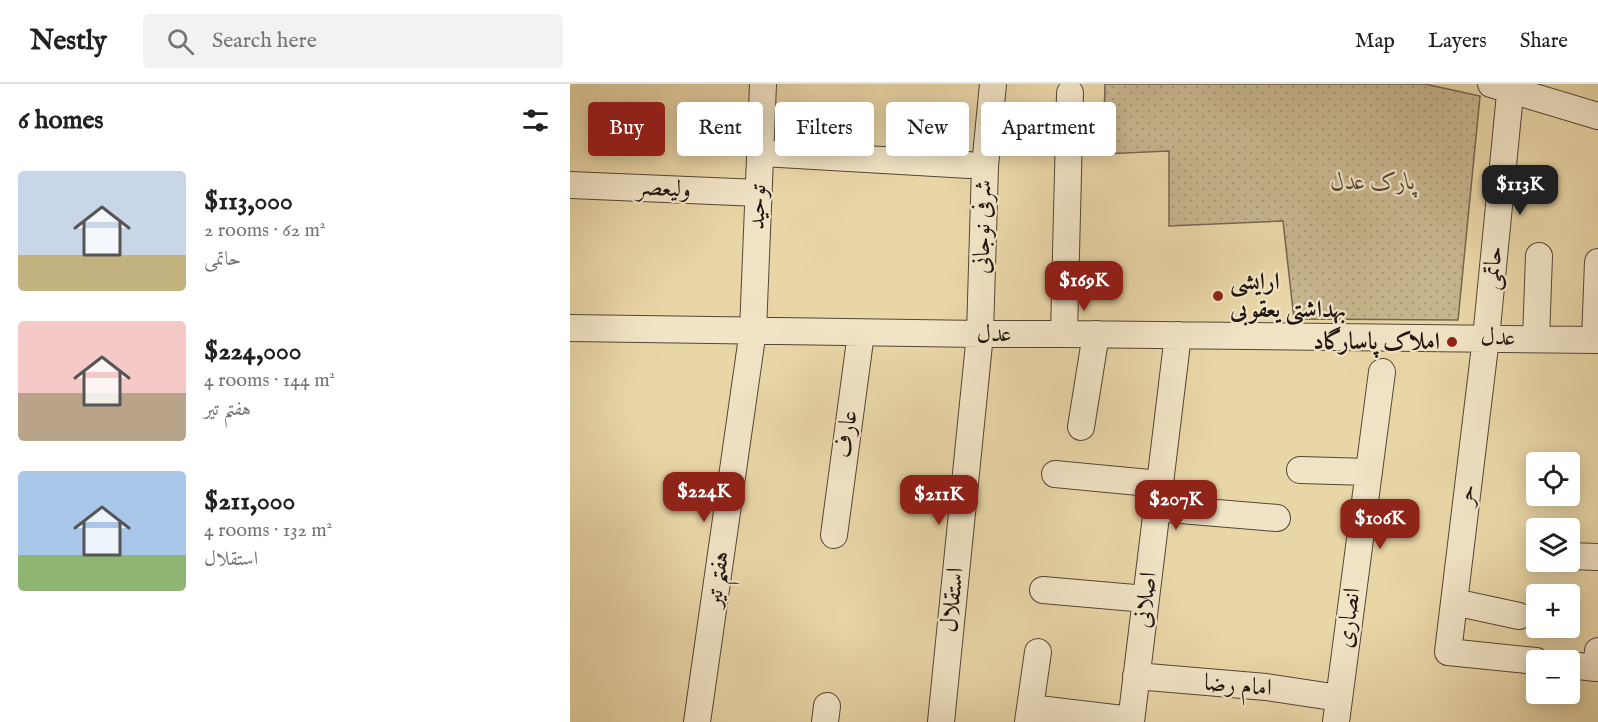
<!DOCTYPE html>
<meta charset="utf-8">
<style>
:root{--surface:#fff;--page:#f2f2f2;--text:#202124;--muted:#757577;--line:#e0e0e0;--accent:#8f2418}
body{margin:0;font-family:"IM FELL English",Amiri,serif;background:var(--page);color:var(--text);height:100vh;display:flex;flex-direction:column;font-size:22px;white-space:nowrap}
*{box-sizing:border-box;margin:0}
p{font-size:20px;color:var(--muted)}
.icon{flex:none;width:33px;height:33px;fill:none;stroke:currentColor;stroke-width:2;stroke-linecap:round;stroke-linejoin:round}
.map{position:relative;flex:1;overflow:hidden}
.side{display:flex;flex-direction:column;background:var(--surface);width:570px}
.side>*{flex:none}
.guide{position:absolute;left:18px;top:18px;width:570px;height:54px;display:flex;gap:12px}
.fabs{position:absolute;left:956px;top:368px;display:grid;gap:12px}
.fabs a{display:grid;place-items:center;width:54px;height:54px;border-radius:6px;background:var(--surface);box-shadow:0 3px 15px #0003;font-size:30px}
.price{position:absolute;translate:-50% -51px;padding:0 14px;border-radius:12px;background:var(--accent);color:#fff;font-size:20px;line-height:39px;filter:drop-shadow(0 2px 3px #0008)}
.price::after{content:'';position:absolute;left:50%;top:36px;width:18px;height:14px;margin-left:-9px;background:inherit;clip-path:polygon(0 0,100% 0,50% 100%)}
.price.selected{background:#222;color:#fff}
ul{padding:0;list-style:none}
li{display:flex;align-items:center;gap:18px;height:150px;padding:0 18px}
li span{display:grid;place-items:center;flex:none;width:168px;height:120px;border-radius:6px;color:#555}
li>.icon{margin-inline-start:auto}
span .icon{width:72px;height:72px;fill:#fffc;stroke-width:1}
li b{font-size:26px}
h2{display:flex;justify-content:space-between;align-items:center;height:72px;padding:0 18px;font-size:26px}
.tag{padding:0 21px;border-radius:6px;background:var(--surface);box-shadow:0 3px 15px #0003;font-size:21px;line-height:54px}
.tag.selected{background:var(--accent);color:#fff}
header{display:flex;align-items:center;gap:36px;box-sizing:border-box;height:84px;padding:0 30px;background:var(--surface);border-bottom:2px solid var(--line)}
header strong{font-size:28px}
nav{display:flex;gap:33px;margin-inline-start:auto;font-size:21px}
.search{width:420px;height:54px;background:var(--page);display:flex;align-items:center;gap:15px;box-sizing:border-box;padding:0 21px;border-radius:6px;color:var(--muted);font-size:22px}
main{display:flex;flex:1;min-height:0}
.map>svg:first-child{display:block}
.park{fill:url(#park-dots);stroke:#746650;stroke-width:1.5}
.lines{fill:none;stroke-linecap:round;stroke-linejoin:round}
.minor-casing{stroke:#534636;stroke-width:28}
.minor{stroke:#f1e4c6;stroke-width:26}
.poi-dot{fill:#8f2418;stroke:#f1e4c6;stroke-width:2}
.labels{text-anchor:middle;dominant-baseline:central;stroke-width:4.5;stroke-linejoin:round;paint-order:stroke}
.park-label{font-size:24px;font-style:italic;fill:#534636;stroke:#f1e4c6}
.street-label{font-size:24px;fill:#211611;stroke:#f1e4c6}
.poi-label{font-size:24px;font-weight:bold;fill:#211611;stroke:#f1e4c6;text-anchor:start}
</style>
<header>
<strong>Nestly</strong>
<div class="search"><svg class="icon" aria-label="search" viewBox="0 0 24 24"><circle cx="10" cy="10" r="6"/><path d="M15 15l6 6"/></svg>Search here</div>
<nav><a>Map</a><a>Layers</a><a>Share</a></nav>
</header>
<main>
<section class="side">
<h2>6 homes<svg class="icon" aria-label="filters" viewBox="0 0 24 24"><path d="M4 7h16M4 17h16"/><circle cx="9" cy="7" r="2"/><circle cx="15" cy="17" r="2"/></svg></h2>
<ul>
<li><span style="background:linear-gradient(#c9d6e8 70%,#c2b280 0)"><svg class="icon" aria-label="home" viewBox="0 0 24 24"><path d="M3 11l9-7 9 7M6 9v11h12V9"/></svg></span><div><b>$113,000</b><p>2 rooms · 62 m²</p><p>حاتمی</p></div></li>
<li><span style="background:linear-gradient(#f6c9c9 60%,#b9a48a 0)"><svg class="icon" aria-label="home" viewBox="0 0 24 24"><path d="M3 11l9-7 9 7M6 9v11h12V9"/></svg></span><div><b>$224,000</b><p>4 rooms · 144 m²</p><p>هفتم تیر</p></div></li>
<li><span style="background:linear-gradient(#a9c7e8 70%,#8fb573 0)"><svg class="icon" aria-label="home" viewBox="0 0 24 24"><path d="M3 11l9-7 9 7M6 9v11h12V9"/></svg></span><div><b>$211,000</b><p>4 rooms · 132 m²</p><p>استقلال</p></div></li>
</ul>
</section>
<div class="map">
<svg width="1028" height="638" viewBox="0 0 1028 638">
<defs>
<pattern id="park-dots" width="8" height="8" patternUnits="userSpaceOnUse" patternTransform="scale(1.5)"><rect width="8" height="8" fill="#c7b58e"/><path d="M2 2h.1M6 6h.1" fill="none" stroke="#ab9b79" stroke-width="1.8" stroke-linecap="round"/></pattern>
</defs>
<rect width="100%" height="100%" fill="#e9d6a7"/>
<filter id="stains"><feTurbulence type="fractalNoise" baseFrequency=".00333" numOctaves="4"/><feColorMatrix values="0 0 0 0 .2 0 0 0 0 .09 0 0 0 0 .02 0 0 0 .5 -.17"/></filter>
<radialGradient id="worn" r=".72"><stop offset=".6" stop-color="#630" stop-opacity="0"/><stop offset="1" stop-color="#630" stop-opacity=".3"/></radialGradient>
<path class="park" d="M535,0H855L910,12L888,236L724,235L713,137L599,142V67L533,70Z"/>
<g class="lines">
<defs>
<path id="minor" d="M921,0L1028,32
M941,0L916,254L878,568L966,577
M191,69L399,81
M0,101L189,109
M0,244L410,250H494L1028,256
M494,250L500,9
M966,255L969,172
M1025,256L1028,178
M511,343L526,250
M730,386L799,388
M485,390L590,400
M587,424L707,434
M264,451L291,249
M999,472L1028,473
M473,506L576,515
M884,518L949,532
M999,581L1026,584L1028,567
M566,592L696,603L769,614
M460,624L561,636
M127,638L183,246L193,0
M255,638L257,622
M371,638L410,250L415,82L423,0
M458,638L468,568
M561,638L608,251
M766,638L812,288"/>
</defs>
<use href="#minor" class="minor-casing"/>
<use href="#minor" class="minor"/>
</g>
<g class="poi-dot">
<circle cx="648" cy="212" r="6"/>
<circle cx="882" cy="258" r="6"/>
</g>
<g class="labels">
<g class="park-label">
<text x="803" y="98">پارک عدل</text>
</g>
<g class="street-label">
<text transform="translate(94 105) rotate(3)">ولیعصر</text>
<text transform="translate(188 123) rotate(-88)">توحید</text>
<text transform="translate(413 143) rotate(-89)">شرفی نوجانی</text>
<text transform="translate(923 184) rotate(-84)">حاتمی</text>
<text x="424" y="250">عدل</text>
<text transform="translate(928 254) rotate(1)">عدل</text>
<text transform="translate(277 350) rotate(-82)">عارف</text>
<text transform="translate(897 411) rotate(-83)">حر</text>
<text transform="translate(148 495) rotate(-82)">هفتم تیر</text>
<text transform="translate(383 516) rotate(-84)">استقلال</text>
<text transform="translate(576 516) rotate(-83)">اصلانی</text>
<text transform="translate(779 534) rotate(-82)">انصاری</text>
<text transform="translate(668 602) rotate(5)">امام رضا</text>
</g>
<g class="poi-label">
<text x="660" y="198">ارایشی<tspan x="660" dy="28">بهداشتی یعقوبی</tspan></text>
<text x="870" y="258" text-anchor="end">املاک پاسارگاد</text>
</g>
</g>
<rect width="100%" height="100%" filter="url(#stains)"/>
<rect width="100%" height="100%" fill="url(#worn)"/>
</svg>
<div class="fabs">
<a><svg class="icon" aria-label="locate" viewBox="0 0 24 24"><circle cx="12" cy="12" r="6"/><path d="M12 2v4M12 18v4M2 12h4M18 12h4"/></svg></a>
<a><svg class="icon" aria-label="layers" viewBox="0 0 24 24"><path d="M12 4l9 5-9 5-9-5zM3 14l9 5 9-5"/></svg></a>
<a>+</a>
<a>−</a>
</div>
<b class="price selected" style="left:950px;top:132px">$113K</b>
<b class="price" style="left:514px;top:228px">$169K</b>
<b class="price" style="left:134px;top:439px">$224K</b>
<b class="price" style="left:369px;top:442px">$211K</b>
<b class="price" style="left:606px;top:447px">$207K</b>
<b class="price" style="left:810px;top:466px">$106K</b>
<div class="guide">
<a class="tag selected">Buy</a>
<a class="tag">Rent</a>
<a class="tag">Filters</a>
<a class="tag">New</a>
<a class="tag">Apartment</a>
</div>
</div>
</main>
